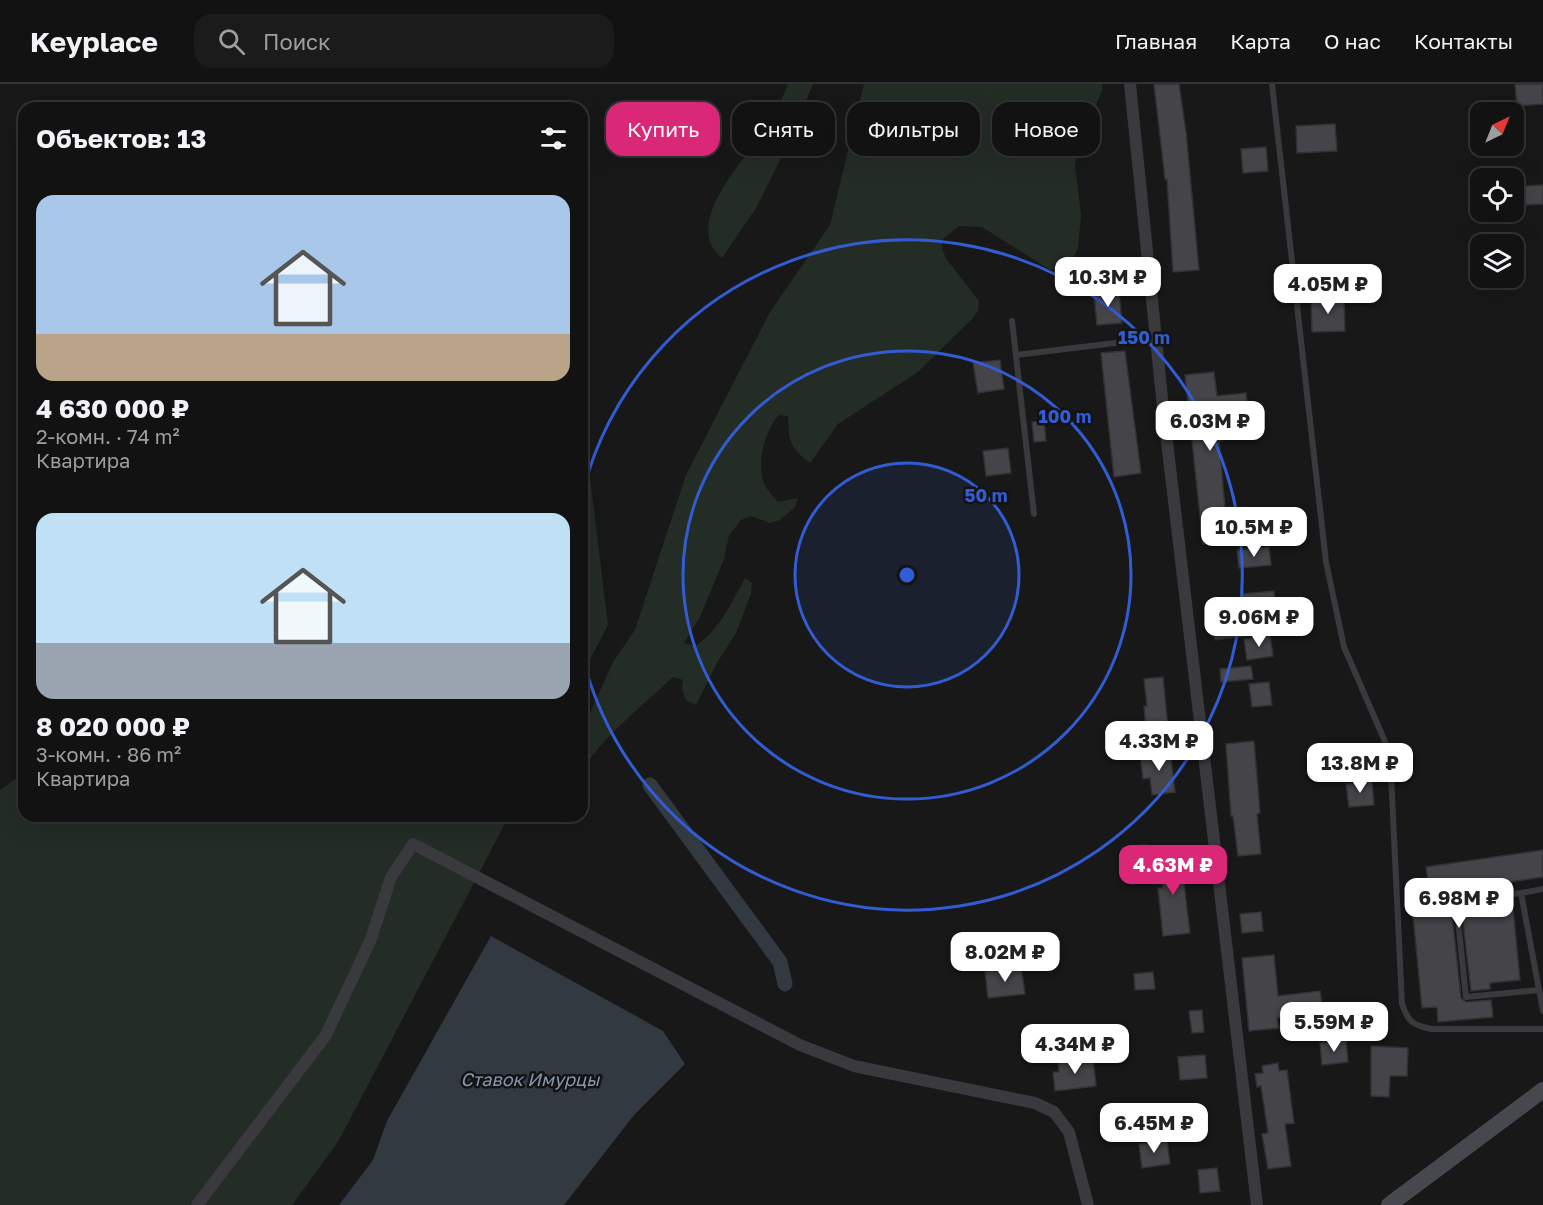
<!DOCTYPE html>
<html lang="ru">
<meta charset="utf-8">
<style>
:root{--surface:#121213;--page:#1b1b1c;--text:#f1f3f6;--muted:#9c9ea0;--line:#313233;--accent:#db2777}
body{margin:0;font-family:"Golos Text",sans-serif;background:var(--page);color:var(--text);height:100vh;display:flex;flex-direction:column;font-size:22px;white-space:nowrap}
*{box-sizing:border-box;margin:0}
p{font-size:20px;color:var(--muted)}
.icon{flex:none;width:33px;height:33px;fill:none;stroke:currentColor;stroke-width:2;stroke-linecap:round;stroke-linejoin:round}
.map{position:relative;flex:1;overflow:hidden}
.drawer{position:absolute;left:18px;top:18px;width:570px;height:720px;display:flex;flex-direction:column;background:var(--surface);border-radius:18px;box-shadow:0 6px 24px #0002,0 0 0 2px var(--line)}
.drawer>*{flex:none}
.guide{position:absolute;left:606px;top:18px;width:570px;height:54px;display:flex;gap:12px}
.needle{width:39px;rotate:43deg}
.fabs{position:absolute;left:1470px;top:18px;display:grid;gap:12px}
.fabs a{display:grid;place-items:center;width:54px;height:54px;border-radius:12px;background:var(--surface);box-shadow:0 6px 24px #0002,0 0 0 2px var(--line);font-size:30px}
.price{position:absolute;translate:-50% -51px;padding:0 14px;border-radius:12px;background:#fff;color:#222;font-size:20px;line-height:39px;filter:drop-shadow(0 2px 3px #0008)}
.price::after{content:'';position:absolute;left:50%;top:36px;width:18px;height:14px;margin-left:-9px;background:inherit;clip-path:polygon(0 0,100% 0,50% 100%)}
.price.selected{background:var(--accent);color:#fff}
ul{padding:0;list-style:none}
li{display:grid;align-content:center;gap:12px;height:318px;padding:0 18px}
li span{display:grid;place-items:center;height:186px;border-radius:18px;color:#555}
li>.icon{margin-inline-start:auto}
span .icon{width:108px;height:108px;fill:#fffc;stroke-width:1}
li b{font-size:26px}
h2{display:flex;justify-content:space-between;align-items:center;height:72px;padding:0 18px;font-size:26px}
.pill{padding:0 21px;border-radius:18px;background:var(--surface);box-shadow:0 6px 24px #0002,0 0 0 2px var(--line);font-size:21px;line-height:54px}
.pill.selected{background:var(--accent);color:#fff}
header{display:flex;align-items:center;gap:36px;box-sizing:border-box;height:84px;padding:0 30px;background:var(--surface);border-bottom:2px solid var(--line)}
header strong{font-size:28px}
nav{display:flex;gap:33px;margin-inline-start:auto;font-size:21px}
.search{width:420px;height:54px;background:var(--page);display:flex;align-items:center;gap:15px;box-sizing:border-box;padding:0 21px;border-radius:18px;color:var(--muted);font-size:22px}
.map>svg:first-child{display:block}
.green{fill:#242c26}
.water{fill:#323941}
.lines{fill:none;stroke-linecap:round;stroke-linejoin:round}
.canal{stroke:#323941;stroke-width:15}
.building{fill:#454549;stroke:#323235;stroke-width:1.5}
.lane{stroke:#39393e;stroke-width:6}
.street{stroke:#39393e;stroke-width:12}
.secondary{stroke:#47484e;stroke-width:16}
.ring{fill:none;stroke:#325cd3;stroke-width:3}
.labels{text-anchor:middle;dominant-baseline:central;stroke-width:5;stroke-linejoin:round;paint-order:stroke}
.water-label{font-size:18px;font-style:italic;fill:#8697af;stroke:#131314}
.centre{fill:#325cd3;stroke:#131314;stroke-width:3}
.ring-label{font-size:18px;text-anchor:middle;font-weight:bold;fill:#325cd3;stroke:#131314;stroke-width:5;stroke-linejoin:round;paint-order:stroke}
</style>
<header>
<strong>Keyplace</strong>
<div class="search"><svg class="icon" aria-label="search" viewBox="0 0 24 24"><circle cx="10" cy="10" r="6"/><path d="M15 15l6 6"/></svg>Поиск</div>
<nav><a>Главная</a><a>Карта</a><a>О нас</a><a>Контакты</a></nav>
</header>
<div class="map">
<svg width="1543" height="1121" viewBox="0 0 1543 1121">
<rect width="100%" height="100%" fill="#181819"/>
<path class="green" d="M788,0H813L787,62L756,124L722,174C677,138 755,66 773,34C779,24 783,11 788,0Z
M864,0H1102V6L1079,62L1075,82L1081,131L1078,164L1069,182L1050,186L982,143L959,142L943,155L942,165L947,176L979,217L978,227L972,235L918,288L838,340L810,379C789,362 789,359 788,332L779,331C765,346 756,380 764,399C766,405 773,412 778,418L798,414L795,423L780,436L770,439L751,432L741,436L729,451L724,475L700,533L684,559L695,562C719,547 732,518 745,494L752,499L751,510L736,549L718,577L696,621L686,616L682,605L683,596L673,593C650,615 593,661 582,689V652L587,636L613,578L635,546L686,391L770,228L830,141Z
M582,329L608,541L582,591Z
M24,689V732H509L338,1058L292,1121H0V706Z"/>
<path class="water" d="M491,852L663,947L685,980L634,1031L564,1121H339L373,1076L387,1037Z"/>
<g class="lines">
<path class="canal" d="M650,701L780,878L785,900"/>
</g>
<path class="building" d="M1154,0H1179L1186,48L1199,186L1173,188L1167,95H1165Z
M1515,0H1543V20L1517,22Z
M1335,40L1337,67L1297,69L1296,42Z
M1266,63L1268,87L1243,89L1241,65Z
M1543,101V120L1526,121L1524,102Z
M1119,208L1122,239L1097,241L1094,210Z
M1344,214L1345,247L1312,248L1311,215Z
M1125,267L1141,389L1114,393L1101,269Z
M1000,276L1004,305L978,309L973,279Z
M1214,288L1217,312L1246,309L1248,325L1218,328L1222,357H1219L1225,424L1229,423L1232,457L1203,460L1185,291Z
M1044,337L1046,357L1034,358L1032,338Z
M1008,364L1011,389L986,392L983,367Z
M1269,463L1271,481L1239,484L1237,466Z
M1274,507L1276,525L1244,528L1242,510Z
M1244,540L1246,552L1215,556L1213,544Z
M1270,551L1273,572L1247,576L1244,555Z
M1251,582L1253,595L1221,598L1220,585Z
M1163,593L1168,644L1146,645L1144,622H1147L1144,595Z
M1269,598L1272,621L1252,623L1249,600Z
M1254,657L1260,729L1257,730L1261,770L1238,772L1233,732H1231L1226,660Z
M1170,667L1175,708L1152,711L1150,694L1143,695L1140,670Z
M1372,697L1374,721L1349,723L1346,700Z
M1145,761L1148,781L1125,784L1122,764Z
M1543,766V793L1447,807L1450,830H1452L1461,914L1466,918L1491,916L1493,933L1438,938L1437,923L1422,924L1413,831L1433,829L1426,783Z
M1180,768L1190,849L1163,852L1158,804H1163L1158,771Z
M1513,824L1520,896L1490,899V905L1471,907L1462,829Z
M1261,828L1263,847L1242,849L1240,830Z
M1274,871L1278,912L1320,907L1323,927L1277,934L1279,944L1249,947L1242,874Z
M1021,883L1025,910L988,914L985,887Z
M1153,888L1155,905L1135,906L1134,890Z
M1202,926L1204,948L1192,949L1189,927Z
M1346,956L1348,978L1322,981L1320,959Z
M1371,962L1408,964L1407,992H1390L1389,1013L1371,1012Z
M1205,971L1207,994L1180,996L1178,973Z
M1093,974L1096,1002L1055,1007L1053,988H1059L1058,978Z
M1278,979L1279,987L1287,986L1294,1039L1285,1040L1291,1082L1268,1085L1262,1050L1268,1049L1261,1002L1257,1003L1255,990L1263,989L1262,982Z
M1167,1056L1170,1080L1142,1084L1139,1060Z
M1217,1084L1220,1107L1200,1109L1198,1086Z"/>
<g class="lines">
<path class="lane" d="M1272,0L1326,478L1344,563L1390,669L1402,920C1408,938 1413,941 1431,945H1543
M1012,237L1034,430
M1016,271L1156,254
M1521,809L1543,805
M1539,906L1466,913L1456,817L1521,809L1543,927"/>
<path class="street" d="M1130,0L1163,324L1257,1121
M197,1121L326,951L371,855L391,793L413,760L800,961L854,982L1035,1019L1054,1028L1069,1048L1088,1121"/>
<path class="secondary" d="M1389,1121L1543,1006"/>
</g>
<circle cx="907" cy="491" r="112" fill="#325cd3" fill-opacity=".12"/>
<g class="ring">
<circle cx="907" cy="491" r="112"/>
<circle cx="907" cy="491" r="224"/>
<path d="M583 407A335 335 0 1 1 583 575"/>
</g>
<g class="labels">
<g class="water-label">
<text x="530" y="995">Ставок Имурцы</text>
</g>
</g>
<circle cx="907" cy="491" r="9" class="centre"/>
<g class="ring-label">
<text x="1144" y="260">150 m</text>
<text x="1065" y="339">100 m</text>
<text x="986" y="418">50 m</text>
</g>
</svg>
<div class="fabs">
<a><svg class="needle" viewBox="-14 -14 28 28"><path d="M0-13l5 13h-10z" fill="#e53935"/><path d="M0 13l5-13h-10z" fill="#9c9ea0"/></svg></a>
<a><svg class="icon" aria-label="locate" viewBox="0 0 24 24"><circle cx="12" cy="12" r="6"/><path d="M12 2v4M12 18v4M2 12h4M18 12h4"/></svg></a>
<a><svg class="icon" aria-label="layers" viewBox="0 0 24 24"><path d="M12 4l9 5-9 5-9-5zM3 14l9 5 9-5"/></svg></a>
</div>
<b class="price" style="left:1108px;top:224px">10.3M ₽</b>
<b class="price" style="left:1328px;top:231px">4.05M ₽</b>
<b class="price" style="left:1210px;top:368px">6.03M ₽</b>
<b class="price" style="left:1254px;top:474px">10.5M ₽</b>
<b class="price" style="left:1259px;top:564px">9.06M ₽</b>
<b class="price" style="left:1159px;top:688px">4.33M ₽</b>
<b class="price" style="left:1360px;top:710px">13.8M ₽</b>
<b class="price selected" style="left:1173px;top:812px">4.63M ₽</b>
<b class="price" style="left:1459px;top:845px">6.98M ₽</b>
<b class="price" style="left:1005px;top:899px">8.02M ₽</b>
<b class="price" style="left:1334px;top:969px">5.59M ₽</b>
<b class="price" style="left:1075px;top:991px">4.34M ₽</b>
<b class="price" style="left:1154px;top:1070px">6.45M ₽</b>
<div class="guide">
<a class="pill selected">Купить</a>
<a class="pill">Снять</a>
<a class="pill">Фильтры</a>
<a class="pill">Новое</a>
</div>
<section class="drawer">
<h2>Объектов: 13<svg class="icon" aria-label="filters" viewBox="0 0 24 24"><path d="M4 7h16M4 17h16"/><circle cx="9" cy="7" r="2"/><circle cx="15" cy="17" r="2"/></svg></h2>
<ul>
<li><span style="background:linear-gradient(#a9c7e8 75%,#b9a48a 0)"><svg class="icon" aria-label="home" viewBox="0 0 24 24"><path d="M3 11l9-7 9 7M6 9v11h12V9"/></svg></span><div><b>4 630 000 ₽</b><p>2-комн. · 74 m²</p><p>Квартира</p></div></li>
<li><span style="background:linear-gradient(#bfe0f5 70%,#9aa5b1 0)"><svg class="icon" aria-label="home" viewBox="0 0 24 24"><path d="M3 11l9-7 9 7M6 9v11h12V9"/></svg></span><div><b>8 020 000 ₽</b><p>3-комн. · 86 m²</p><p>Квартира</p></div></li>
</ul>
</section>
</div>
